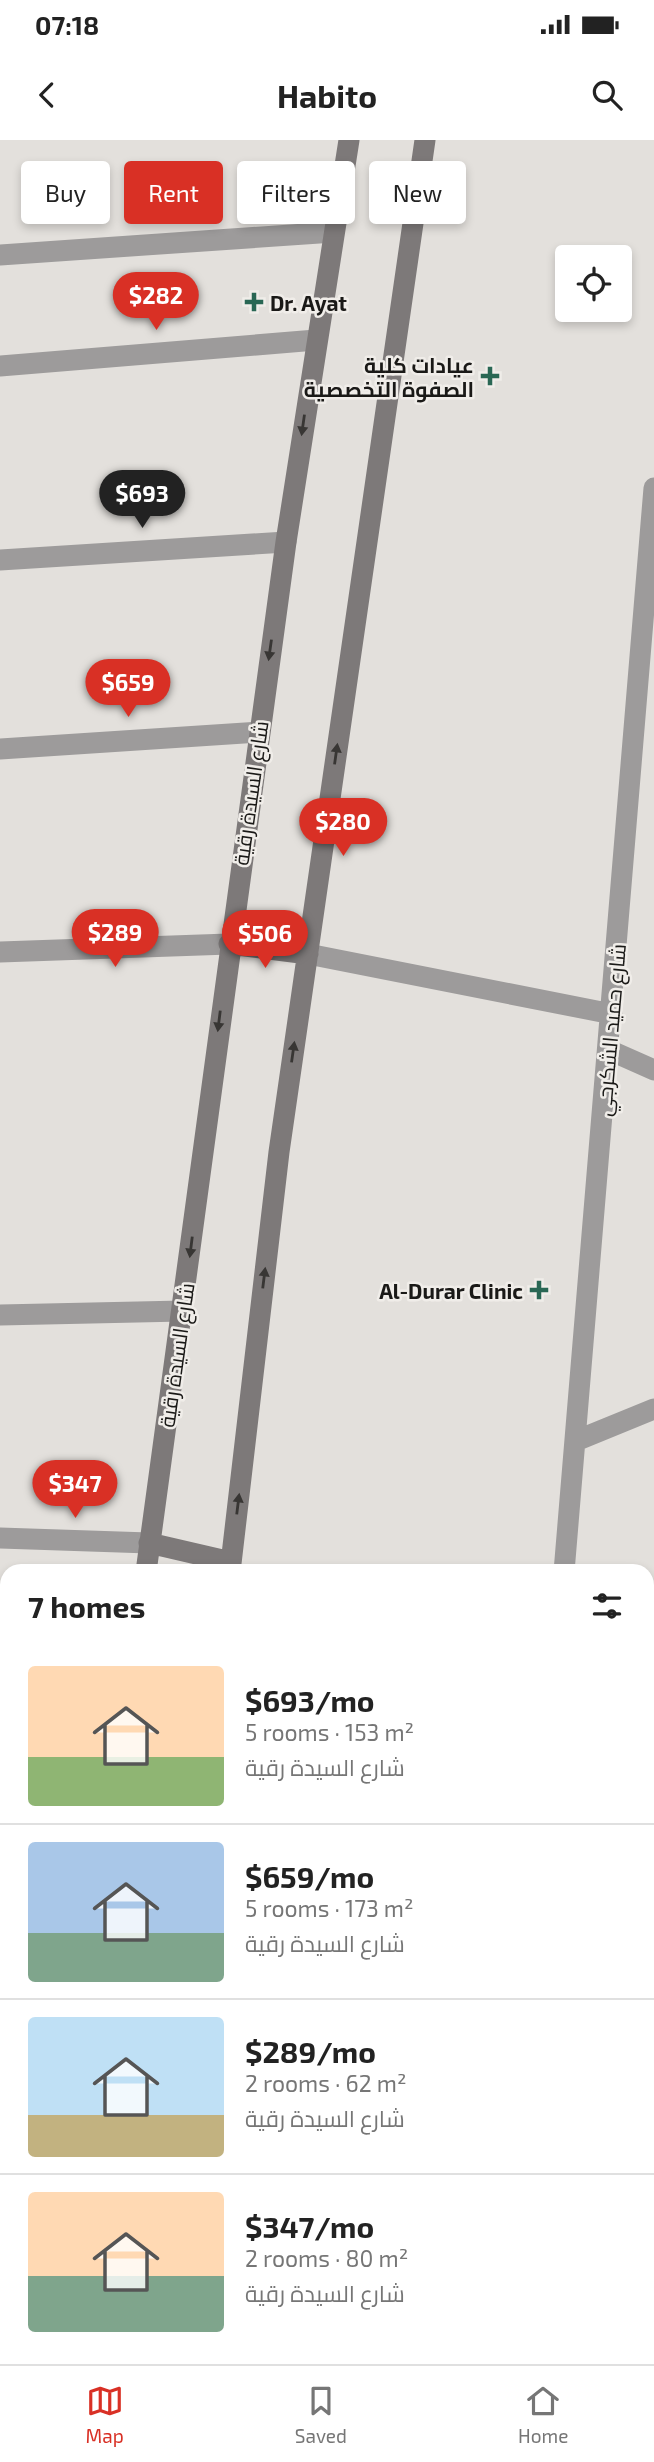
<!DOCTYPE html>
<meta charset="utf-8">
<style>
:root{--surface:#fff;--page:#f6f6f6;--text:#222;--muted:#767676;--line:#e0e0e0;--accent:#d93025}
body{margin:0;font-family:"Exo 2",Cairo,sans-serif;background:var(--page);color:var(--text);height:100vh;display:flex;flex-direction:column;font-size:26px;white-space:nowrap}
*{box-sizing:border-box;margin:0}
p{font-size:23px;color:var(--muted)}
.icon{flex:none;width:38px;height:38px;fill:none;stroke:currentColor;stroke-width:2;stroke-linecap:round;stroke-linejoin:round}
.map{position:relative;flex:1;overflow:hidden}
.side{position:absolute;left:0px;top:1424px;width:654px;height:800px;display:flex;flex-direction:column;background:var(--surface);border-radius:21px 21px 0 0;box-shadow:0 4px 10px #0003}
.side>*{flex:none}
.hud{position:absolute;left:21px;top:21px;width:612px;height:63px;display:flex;gap:14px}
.controls{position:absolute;left:555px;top:105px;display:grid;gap:14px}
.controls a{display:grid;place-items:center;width:77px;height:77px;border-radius:7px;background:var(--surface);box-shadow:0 4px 10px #0003;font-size:35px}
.price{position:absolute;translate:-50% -60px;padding:0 16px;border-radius:24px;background:var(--accent);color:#fff;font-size:23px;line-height:46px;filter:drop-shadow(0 2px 4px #0008)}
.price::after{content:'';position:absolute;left:50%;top:42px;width:21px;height:16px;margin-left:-10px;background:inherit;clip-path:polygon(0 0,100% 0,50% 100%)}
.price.on{background:#222;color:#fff}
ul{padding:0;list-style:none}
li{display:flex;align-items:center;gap:21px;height:175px;padding:0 28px}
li+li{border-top:2px solid var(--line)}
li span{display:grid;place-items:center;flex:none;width:196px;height:140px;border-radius:7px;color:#555}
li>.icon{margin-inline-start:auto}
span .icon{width:84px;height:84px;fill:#fffc;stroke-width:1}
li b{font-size:30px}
h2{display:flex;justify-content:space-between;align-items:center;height:84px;padding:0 28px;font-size:30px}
.tag{padding:0 24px;border-radius:7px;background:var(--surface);box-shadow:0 4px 10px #0003;font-size:24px;line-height:63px}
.tag.on{background:var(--accent);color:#fff}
.status{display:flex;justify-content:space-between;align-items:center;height:49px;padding:0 35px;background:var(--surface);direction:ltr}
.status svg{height:19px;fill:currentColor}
header{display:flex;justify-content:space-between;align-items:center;height:91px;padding:0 28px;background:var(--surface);font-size:32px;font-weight:700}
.menu{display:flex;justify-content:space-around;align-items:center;height:98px;border-top:2px solid var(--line);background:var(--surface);font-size:19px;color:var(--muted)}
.menu a{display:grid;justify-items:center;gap:4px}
.menu .on{color:var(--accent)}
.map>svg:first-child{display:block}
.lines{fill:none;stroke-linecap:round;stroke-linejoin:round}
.street{stroke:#9d9b9b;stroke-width:21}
.secondary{stroke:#7d7979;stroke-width:21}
.oneway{fill:#383634}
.poi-dot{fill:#296754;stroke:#f0ede9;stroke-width:2.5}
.labels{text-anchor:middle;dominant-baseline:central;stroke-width:5;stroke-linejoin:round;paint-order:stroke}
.poi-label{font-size:21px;font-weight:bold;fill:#1a1917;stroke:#f0ede9;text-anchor:end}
.street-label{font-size:21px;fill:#1a1917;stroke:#f0ede9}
</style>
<div class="status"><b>07:18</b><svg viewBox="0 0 49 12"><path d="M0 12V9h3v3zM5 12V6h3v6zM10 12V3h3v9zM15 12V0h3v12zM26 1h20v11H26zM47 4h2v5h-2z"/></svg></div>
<header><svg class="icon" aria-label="back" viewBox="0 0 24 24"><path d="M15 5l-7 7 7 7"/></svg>Habito<svg class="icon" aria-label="search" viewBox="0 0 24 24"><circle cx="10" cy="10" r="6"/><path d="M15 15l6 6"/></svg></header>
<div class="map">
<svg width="654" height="2224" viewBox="0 0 654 2224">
<rect width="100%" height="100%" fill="#e3e0dc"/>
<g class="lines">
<path class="street" d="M0,115L334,92
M0,226L316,200
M0,420L286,402
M0,609L259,592
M0,812L229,804
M308,814L612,874
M609,910L654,930
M0,1175L183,1171
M578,1300L654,1269
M0,1398L149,1403
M564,1432L654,348
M0,1844H7
M648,2038H654
M113,2224V2217
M287,2224L288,2217
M519,2224V2217"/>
<path class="secondary" d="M229,804L308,814
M149,1403L231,1422
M146,1432L286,402L349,0
M230,1432L279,1012L425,0
M648,1597L654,1594
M648,1630L654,1647
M648,1692L654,1688
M0,2049L7,2042
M0,2150L7,2145"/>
</g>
<defs><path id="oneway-solid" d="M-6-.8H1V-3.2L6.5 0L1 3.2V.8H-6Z" transform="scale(1.75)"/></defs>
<g class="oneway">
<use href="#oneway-solid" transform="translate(303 285) rotate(98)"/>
<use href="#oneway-solid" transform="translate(270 510) rotate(98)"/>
<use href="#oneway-solid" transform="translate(336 614) rotate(-82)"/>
<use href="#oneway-solid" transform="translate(219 881) rotate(97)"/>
<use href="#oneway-solid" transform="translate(293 912) rotate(-82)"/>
<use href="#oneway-solid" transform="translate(191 1107) rotate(97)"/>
<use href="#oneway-solid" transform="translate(264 1138) rotate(-83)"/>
<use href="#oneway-solid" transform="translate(238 1364) rotate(-83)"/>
</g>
<g class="poi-dot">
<path d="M250.5 151.5h7v7h7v7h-7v7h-7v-7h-7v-7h7z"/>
<path d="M486.5 225.5h7v7h7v7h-7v7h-7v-7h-7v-7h7z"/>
<path d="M535.5 1139.5h7v7h7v7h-7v7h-7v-7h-7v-7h7z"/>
</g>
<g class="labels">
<g class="poi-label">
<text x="270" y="162" text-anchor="start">Dr. Ayat</text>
<text x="474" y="224">عيادات كلية<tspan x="474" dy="24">الصفوة التخصصية</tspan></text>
<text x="523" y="1150">Al-Durar Clinic</text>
</g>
<g class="street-label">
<text transform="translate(250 653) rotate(-82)">شارع السيدة رقية</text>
<text transform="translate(610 890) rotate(-85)">شارع حميد الشكرجي</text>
<text transform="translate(176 1215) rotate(-82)">شارع السيدة رقية</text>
</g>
</g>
</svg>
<div class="controls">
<a><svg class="icon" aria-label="locate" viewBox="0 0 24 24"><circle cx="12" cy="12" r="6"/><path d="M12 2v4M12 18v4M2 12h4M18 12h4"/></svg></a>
</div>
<b class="price" style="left:156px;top:192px">$282</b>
<b class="price on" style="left:142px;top:390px">$693</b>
<b class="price" style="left:128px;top:579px">$659</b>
<b class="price" style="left:343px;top:718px">$280</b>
<b class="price" style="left:115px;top:829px">$289</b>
<b class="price" style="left:265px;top:830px">$506</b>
<b class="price" style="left:75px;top:1380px">$347</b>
<div class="hud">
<a class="tag">Buy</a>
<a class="tag on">Rent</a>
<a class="tag">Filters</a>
<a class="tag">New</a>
</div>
<section class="side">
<h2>7 homes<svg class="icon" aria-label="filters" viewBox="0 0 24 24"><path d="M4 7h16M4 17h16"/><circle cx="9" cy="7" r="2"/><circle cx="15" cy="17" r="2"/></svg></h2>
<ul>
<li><span style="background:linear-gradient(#ffd9b3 65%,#8fb573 0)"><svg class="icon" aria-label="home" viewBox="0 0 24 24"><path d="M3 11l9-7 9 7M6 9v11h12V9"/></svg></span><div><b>$693/mo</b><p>5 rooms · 153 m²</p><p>شارع السيدة رقية</p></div></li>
<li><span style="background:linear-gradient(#a9c7e8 65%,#7fa58c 0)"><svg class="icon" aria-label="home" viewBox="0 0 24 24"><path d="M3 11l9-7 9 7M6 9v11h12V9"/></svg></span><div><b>$659/mo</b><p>5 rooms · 173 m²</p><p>شارع السيدة رقية</p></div></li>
<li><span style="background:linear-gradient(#bfe0f5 70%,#c2b280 0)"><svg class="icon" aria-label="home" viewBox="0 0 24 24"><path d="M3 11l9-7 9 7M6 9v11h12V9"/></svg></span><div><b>$289/mo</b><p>2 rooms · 62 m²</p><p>شارع السيدة رقية</p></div></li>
<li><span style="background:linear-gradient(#ffd9b3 60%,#7fa58c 0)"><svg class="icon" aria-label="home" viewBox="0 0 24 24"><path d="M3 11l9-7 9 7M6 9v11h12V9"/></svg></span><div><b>$347/mo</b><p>2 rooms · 80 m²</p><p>شارع السيدة رقية</p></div></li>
</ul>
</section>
</div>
<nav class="menu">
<a class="on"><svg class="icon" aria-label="map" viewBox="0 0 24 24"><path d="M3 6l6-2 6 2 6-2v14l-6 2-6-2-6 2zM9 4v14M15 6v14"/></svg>Map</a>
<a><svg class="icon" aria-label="saved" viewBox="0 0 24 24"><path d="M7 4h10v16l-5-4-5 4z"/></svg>Saved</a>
<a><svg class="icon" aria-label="home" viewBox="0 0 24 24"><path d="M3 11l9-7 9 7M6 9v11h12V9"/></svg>Home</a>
</nav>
